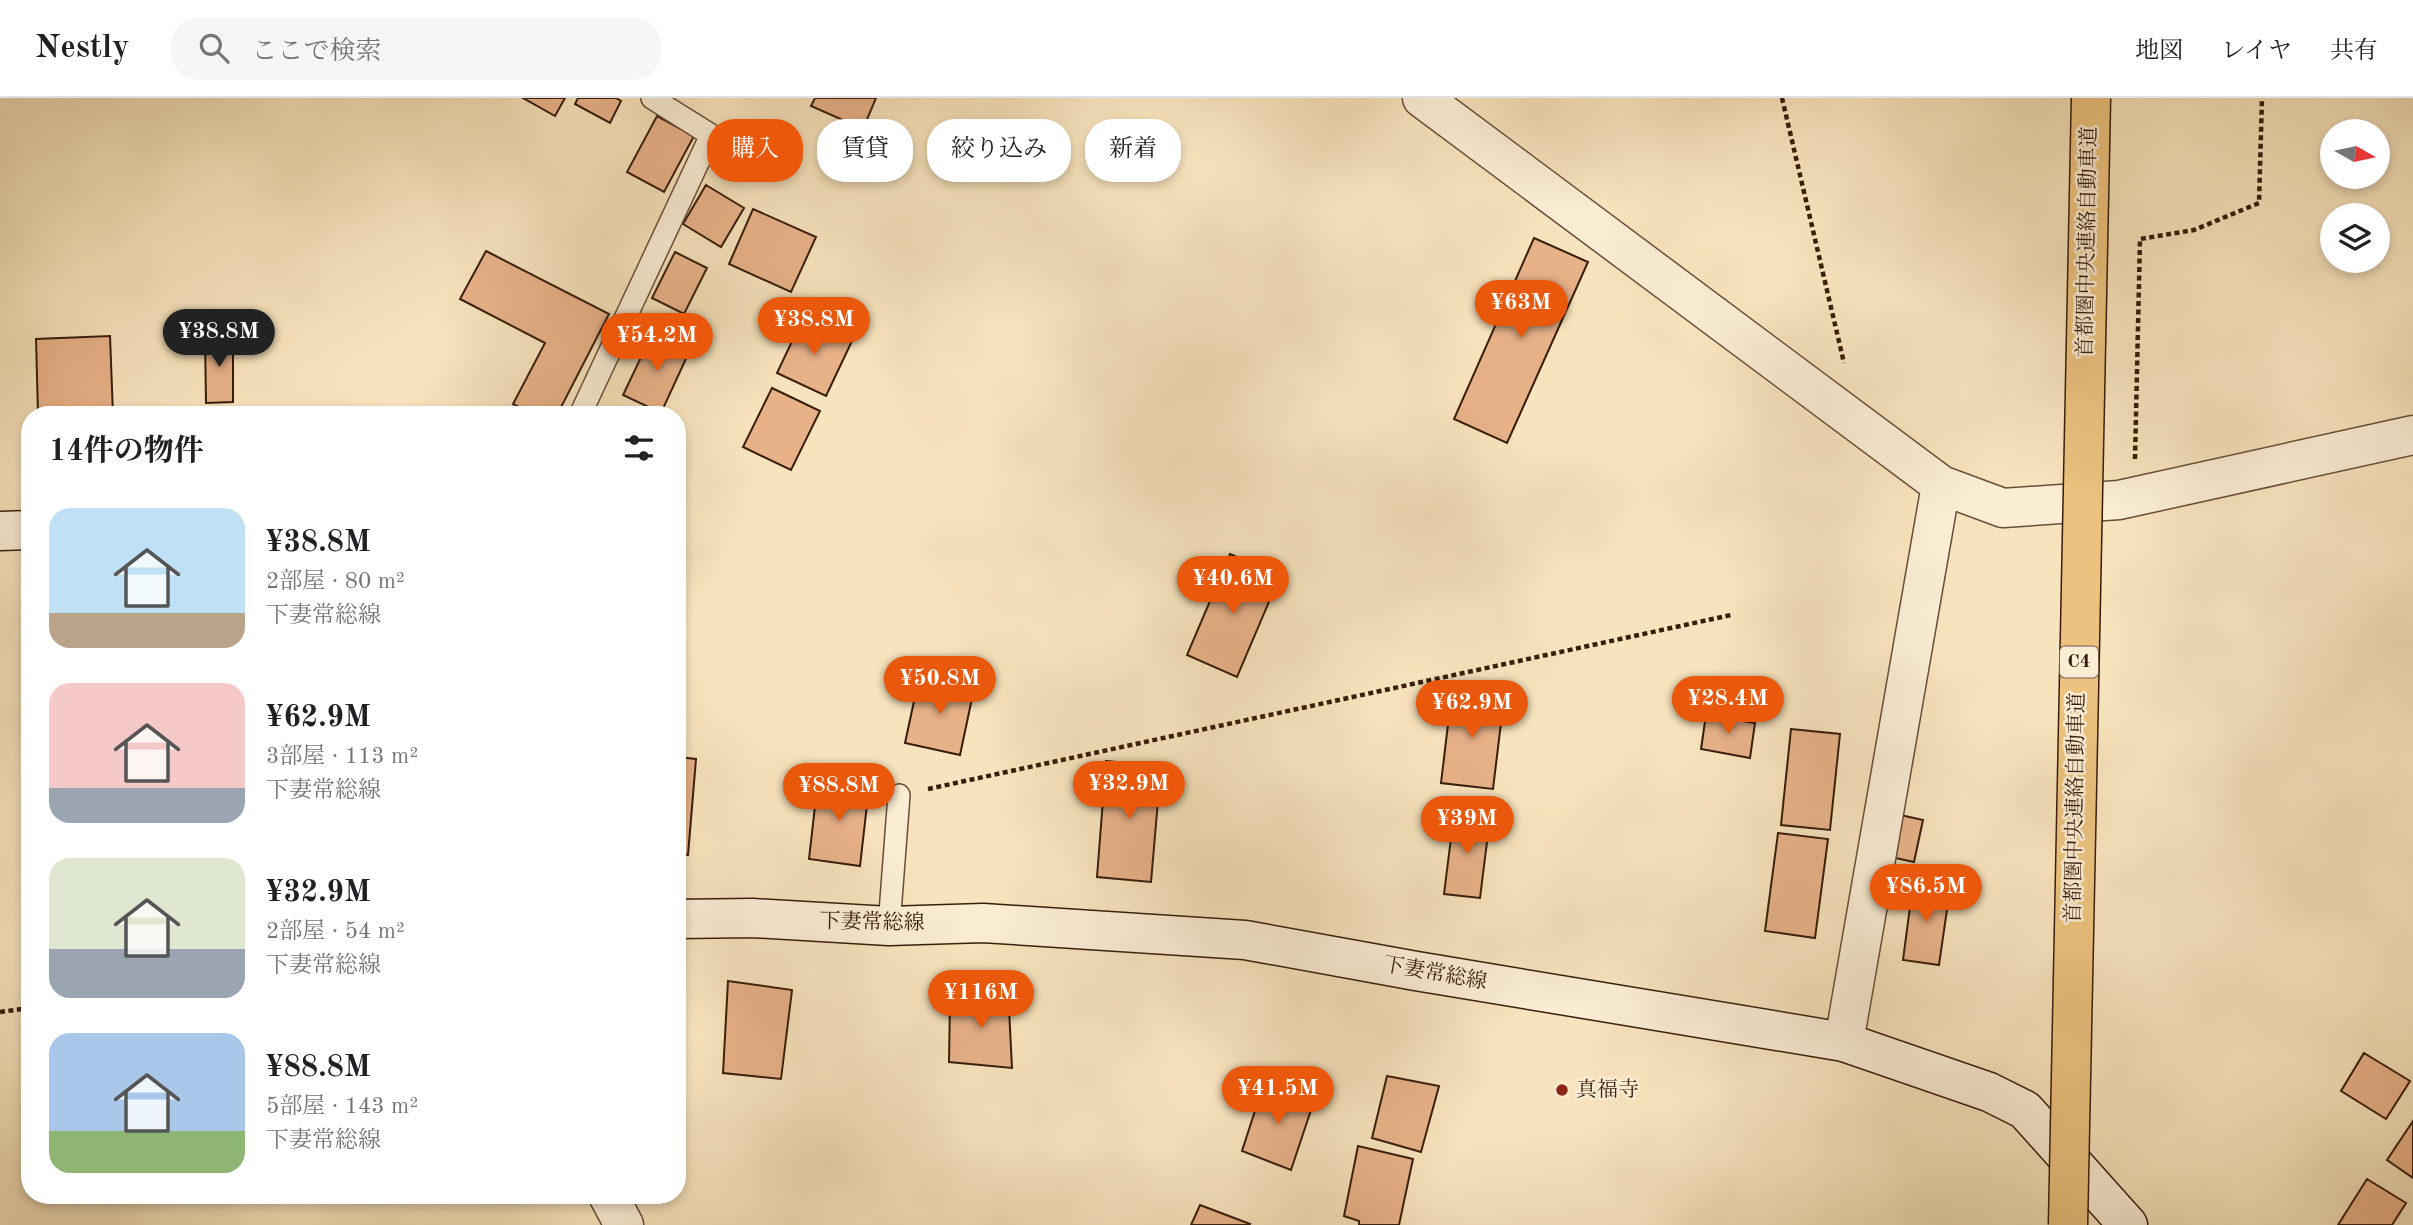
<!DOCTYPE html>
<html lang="ja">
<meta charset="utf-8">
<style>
:root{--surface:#fff;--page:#f6f6f6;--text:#202124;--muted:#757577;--line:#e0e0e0;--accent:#ea580c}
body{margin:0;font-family:"Old Standard TT","Noto Serif JP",serif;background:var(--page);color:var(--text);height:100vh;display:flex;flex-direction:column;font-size:26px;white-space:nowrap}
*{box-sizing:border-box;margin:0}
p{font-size:23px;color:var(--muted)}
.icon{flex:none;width:38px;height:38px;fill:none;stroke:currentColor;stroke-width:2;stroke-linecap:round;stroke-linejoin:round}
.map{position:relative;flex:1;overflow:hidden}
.panel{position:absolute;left:21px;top:308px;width:665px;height:798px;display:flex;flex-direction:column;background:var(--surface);border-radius:28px;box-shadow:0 4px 10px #0003}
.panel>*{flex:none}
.top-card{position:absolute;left:707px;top:21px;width:665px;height:63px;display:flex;gap:14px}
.needle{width:46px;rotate:99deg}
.fabs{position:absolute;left:2320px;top:21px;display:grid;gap:14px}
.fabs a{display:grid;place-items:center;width:70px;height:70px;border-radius:50%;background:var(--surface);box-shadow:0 4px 10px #0003;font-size:35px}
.price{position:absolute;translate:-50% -60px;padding:0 16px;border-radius:24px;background:var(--accent);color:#fff;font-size:23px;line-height:46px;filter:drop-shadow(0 2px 4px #0008)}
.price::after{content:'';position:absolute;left:50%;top:42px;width:21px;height:16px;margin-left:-10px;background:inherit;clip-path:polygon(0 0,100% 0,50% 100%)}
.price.on{background:#222;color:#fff}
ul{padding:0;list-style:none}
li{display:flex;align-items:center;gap:21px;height:175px;padding:0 28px}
li span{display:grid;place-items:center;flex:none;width:196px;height:140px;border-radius:21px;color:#555}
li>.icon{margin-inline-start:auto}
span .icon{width:84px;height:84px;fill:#fffc;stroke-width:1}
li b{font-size:30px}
h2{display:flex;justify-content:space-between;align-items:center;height:84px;padding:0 28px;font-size:30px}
.chip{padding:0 24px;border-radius:28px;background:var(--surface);box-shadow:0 4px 10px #0003;font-size:24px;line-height:63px}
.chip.on{background:var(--accent);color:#fff}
header{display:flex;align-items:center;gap:42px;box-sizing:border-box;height:98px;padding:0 35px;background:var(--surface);border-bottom:2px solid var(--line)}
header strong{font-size:33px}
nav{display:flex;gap:38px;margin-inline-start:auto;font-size:24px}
.search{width:490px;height:63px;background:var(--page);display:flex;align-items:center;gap:18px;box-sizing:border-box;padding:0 24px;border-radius:28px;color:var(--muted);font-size:26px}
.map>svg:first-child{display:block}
.building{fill:#e8b289;stroke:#381d0c;stroke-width:2}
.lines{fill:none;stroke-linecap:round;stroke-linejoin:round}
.lane-casing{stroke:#684e38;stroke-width:24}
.street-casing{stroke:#684e38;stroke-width:41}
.secondary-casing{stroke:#381d0c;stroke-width:41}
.path{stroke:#381d0c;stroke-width:4.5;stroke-dasharray:5 3.5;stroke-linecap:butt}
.lane{stroke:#faedd4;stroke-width:21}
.street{stroke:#faedd4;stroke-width:38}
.secondary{stroke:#faedd4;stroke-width:38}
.highway-bridge-casing{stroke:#381d0c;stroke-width:41;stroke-linecap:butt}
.highway-bridge{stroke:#ecc27e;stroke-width:38}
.poi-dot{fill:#8f2418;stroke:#faedd4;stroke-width:2.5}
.labels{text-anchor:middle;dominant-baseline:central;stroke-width:5;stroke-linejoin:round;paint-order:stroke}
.shield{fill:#faedd4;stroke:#725b48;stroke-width:2}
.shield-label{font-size:19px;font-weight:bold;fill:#381d0c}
.street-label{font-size:21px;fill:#381d0c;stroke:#faedd4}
.poi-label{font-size:21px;fill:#381d0c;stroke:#faedd4;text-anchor:start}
</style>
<header>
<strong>Nestly</strong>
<div class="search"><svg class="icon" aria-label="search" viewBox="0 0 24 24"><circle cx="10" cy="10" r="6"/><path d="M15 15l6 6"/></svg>ここで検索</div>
<nav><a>地図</a><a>レイヤ</a><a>共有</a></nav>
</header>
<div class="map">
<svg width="2413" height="1127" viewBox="0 0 2413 1127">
<rect width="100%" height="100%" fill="#f7e3bd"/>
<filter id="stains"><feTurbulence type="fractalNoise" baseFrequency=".00286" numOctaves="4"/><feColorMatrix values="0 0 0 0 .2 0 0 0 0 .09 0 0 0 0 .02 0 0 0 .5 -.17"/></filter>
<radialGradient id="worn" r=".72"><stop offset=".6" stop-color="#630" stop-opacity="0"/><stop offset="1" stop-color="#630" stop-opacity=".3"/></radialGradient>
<path class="building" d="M523,0H565L555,18Z
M578,0H616L621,3L610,25L575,6Z
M815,0H876L863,31L811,8Z
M657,18L694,38L664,94L627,74Z
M706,87L744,110L721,149L683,126Z
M753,111L816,139L791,194L729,166Z
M1534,140L1588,164L1507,345L1454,321Z
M486,153L609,216L557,317H534L513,306L545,245L460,201Z
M675,154L707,170L684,216L652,200Z
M803,220L852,243L826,298L777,275Z
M653,234L690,252L661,315L623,297Z
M110,238L113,317H38L36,241Z
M205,238H233V304L206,305Z
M772,290L820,313L791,372L743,349Z
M466,310L479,317H463Z
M1230,456L1280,478L1237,579L1187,557Z
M919,580L974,591L960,657L905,645Z
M1452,593L1504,600L1493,691L1441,685Z
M1706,617L1755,625L1750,660L1701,651Z
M1791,631L1840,636L1830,732L1781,727Z
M677,659L696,661L688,757L677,756Z
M1106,663L1161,668L1151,784L1097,779Z
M818,682L869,689L860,768L809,761Z
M1454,716L1490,720L1480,800L1444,796Z
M1896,716L1923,722L1914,764L1886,758Z
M1778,735L1828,741L1815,840L1765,833Z
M1913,786L1950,791L1939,867L1903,862Z
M728,883L792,892L781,981L723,975Z
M1008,891L1012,970L949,964L950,902Z
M2364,955L2410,983L2386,1021L2341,993Z
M1387,978L1439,988L1421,1054L1372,1040Z
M1264,985L1314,1003L1291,1072L1242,1053Z
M2413,1023V1080L2387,1062Z
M1358,1048L1413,1061L1399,1127H1359V1123L1344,1118Z
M2367,1081L2406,1105L2392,1127H2338Z
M1200,1107L1250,1126L1249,1127H1191Z"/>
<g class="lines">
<defs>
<path id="lane" d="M580,317L711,37L652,0
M889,828L899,697"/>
<path id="street" d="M1422,0L1941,387L2003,410L2119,402L2413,337
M1844,944L1941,387
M608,1097L624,1127"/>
<path id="secondary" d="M0,433L30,432
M677,821L752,820L889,828L983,825L1245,842L1416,873L1844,944L1989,994L2025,1012L2128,1127"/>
</defs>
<use href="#lane" class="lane-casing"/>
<use href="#street" class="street-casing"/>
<use href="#secondary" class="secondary-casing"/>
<path class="path" d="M1782,0L1844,265
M2135,361L2140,141L2194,132L2259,105L2262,0
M928,691L1731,517
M0,914L30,910"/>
<use href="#lane" class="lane"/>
<use href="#street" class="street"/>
<use href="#secondary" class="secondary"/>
<defs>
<path id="highway-bridge" d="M2068,1127L2091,0"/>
</defs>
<use href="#highway-bridge" class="highway-bridge-casing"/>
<use href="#highway-bridge" class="highway-bridge"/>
</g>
<circle class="poi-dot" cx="1562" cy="992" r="7"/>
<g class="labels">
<rect class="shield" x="2060" y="548.5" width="38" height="31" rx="5"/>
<g class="shield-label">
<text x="2079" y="564">C4</text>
</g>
<g class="street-label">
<text transform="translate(2088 144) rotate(-89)">首都圏中央連絡自動車道</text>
<text transform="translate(2076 710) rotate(-89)">首都圏中央連絡自動車道</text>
<text transform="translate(872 825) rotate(1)">下妻常総線</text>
<text transform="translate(1435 876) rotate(10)">下妻常総線</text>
</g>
<g class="poi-label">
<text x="1576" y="992">真福寺</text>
</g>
</g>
<rect width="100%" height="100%" filter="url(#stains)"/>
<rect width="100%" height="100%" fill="url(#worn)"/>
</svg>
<div class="fabs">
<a><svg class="needle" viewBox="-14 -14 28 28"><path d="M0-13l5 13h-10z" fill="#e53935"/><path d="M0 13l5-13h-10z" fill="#757577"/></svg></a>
<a><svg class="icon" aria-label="layers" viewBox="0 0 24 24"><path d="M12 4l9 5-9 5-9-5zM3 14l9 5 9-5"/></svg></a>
</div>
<b class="price" style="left:1521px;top:242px">¥63M</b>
<b class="price" style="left:814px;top:259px">¥38.8M</b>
<b class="price on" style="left:219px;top:271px">¥38.8M</b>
<b class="price" style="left:657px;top:275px">¥54.2M</b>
<b class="price" style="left:1233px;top:518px">¥40.6M</b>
<b class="price" style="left:940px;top:618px">¥50.8M</b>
<b class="price" style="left:1728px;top:638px">¥28.4M</b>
<b class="price" style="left:1472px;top:642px">¥62.9M</b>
<b class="price" style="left:1129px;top:723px">¥32.9M</b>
<b class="price" style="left:839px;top:725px">¥88.8M</b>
<b class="price" style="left:1467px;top:758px">¥39M</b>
<b class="price" style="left:1926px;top:826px">¥86.5M</b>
<b class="price" style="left:981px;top:932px">¥116M</b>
<b class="price" style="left:1278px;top:1028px">¥41.5M</b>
<div class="top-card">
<a class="chip on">購入</a>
<a class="chip">賃貸</a>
<a class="chip">絞り込み</a>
<a class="chip">新着</a>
</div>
<section class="panel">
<h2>14件の物件<svg class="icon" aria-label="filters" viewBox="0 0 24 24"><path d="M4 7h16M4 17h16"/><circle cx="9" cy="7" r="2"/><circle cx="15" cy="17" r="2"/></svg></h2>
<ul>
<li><span style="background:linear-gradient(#bfe0f5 75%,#b9a48a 0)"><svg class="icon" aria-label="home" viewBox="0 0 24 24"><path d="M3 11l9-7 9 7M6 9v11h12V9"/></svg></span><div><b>¥38.8M</b><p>2部屋 · 80 m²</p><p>下妻常総線</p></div></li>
<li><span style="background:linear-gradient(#f6c9c9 75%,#9aa5b1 0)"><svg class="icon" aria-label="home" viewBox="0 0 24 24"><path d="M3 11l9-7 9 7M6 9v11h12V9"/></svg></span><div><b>¥62.9M</b><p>3部屋 · 113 m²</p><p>下妻常総線</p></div></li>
<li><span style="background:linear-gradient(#dfe7d0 65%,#9aa5b1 0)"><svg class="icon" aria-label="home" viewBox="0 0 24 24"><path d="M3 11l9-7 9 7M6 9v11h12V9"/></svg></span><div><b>¥32.9M</b><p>2部屋 · 54 m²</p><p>下妻常総線</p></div></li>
<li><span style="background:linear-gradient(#a9c7e8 70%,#8fb573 0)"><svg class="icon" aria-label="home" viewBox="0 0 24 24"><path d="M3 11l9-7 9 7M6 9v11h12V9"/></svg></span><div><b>¥88.8M</b><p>5部屋 · 143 m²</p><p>下妻常総線</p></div></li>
</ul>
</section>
</div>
